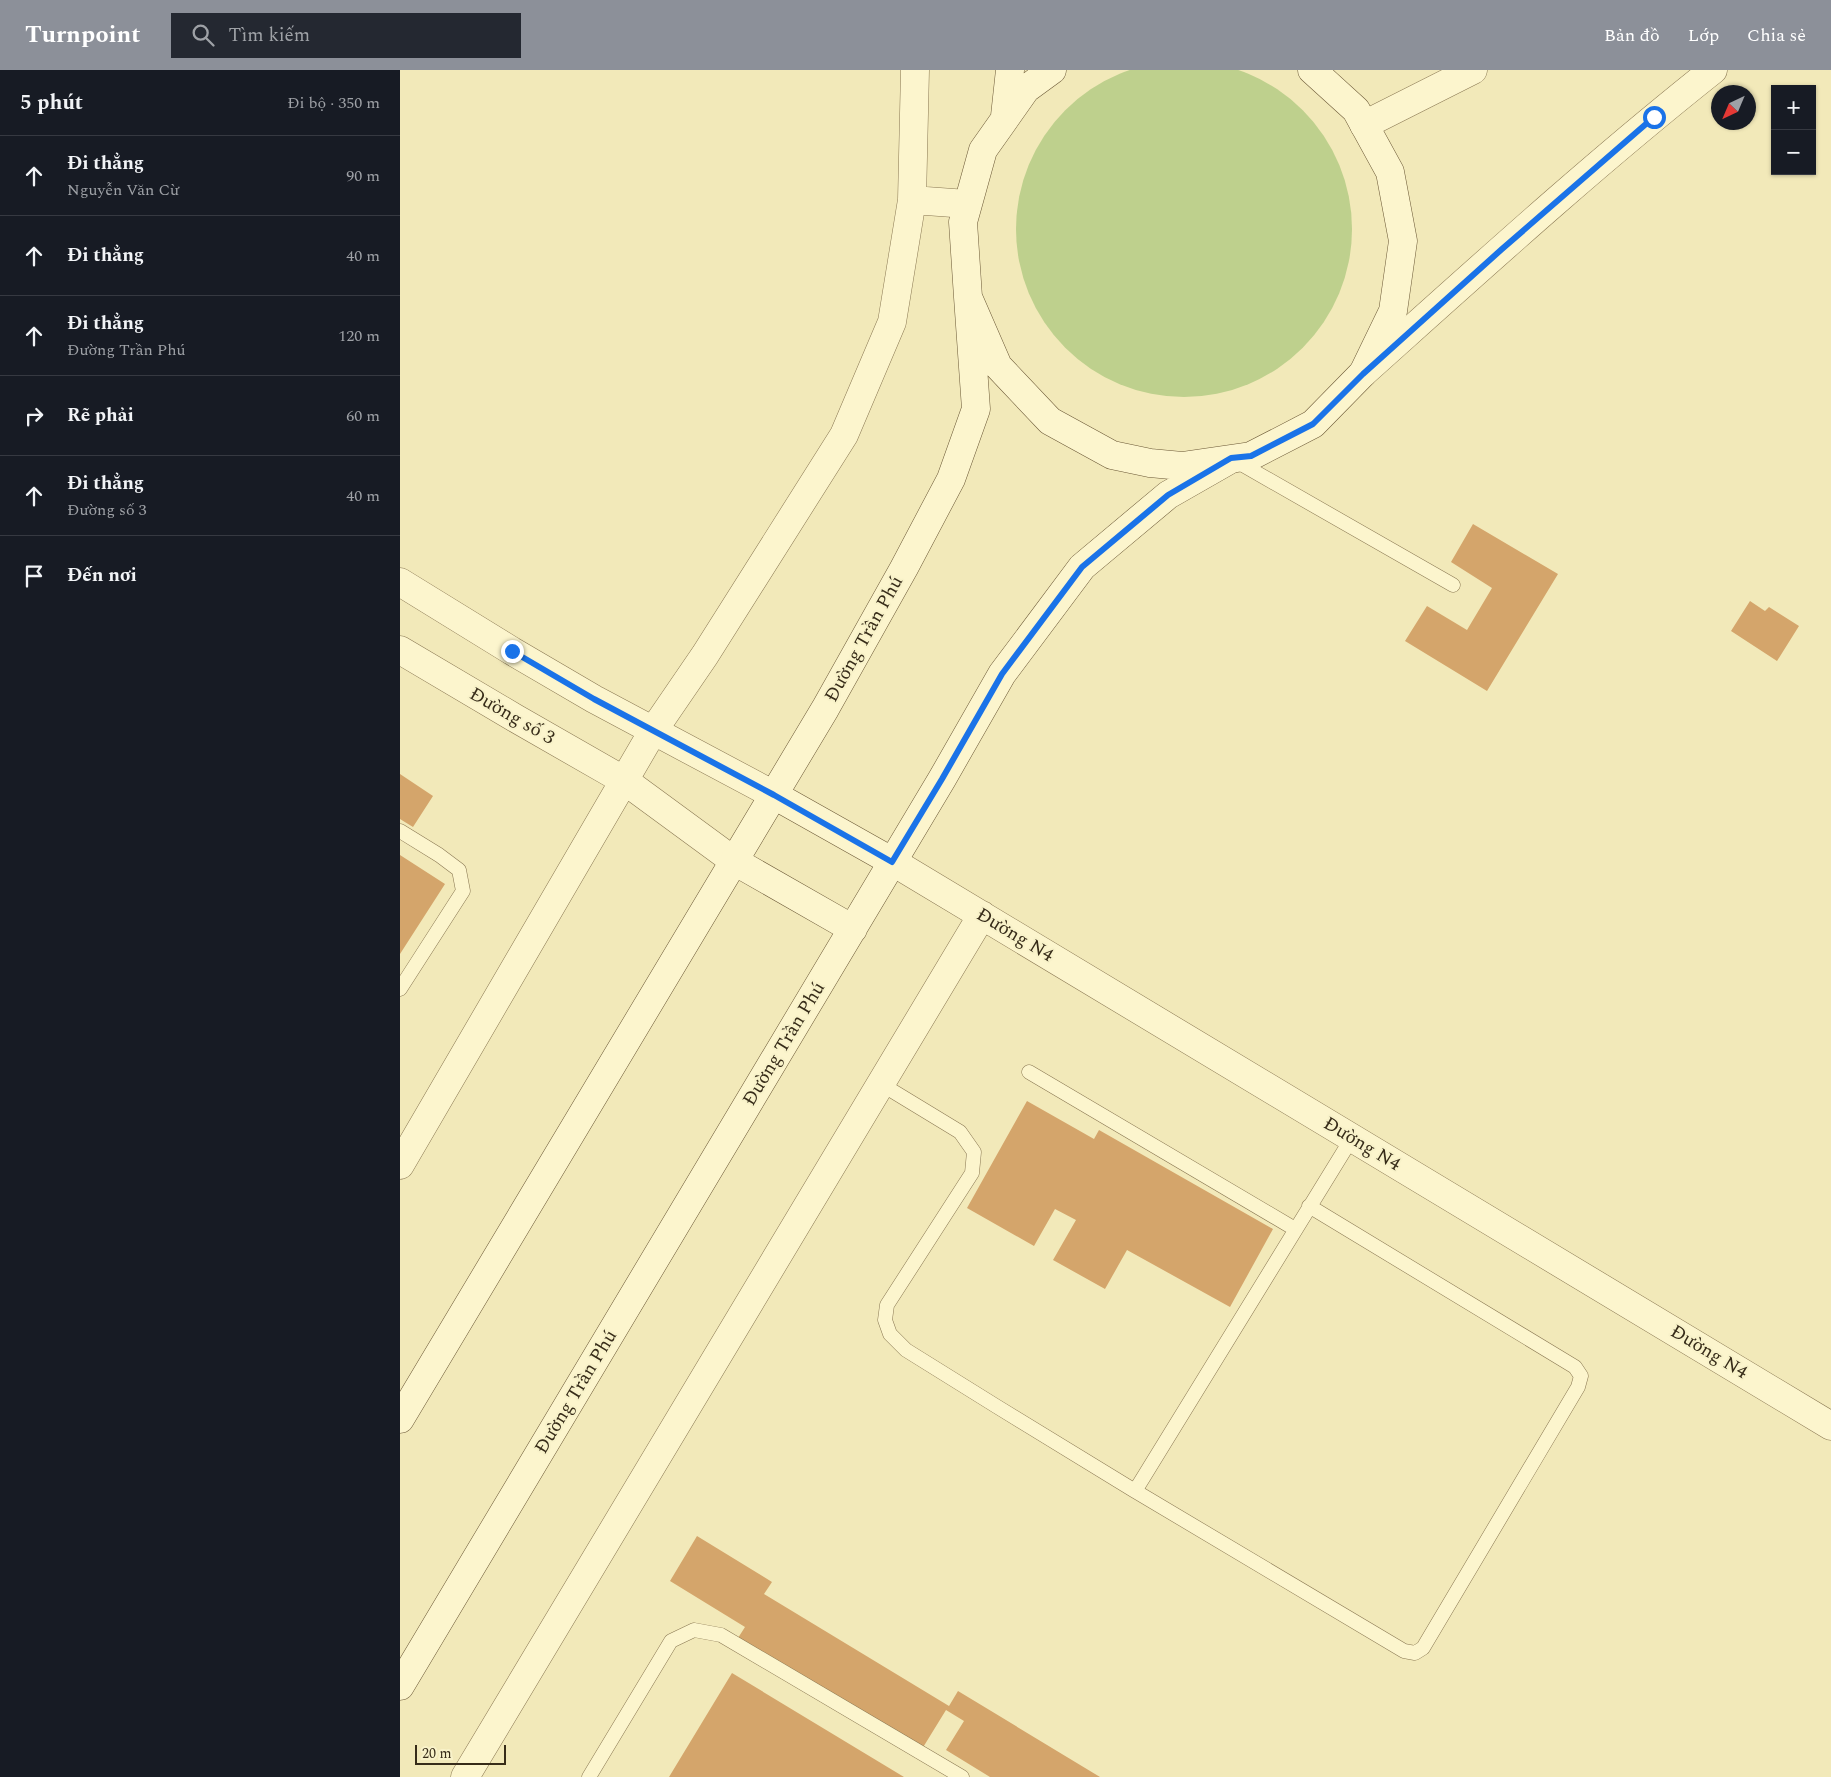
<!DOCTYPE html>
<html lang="vi">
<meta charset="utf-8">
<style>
body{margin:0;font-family:Spectral,serif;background:#242831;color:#f1f3f6}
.controls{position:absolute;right:15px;top:15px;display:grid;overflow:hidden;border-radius:0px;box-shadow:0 1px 4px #0004}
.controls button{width:45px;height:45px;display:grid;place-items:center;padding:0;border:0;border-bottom:1px solid #363941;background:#171b24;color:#f1f3f6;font:25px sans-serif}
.compass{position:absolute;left:1311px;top:15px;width:45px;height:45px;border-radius:50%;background:#171b24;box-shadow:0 1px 4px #0004;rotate:224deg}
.scale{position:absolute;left:15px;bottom:12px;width:91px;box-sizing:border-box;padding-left:5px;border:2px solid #372c19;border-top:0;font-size:14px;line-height:18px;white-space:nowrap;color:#372c19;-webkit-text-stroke:4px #f8f2c9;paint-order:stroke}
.stop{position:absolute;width:15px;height:15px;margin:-11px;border:4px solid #1a73e8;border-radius:50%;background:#fff}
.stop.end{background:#1a73e8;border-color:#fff;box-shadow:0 1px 5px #0008}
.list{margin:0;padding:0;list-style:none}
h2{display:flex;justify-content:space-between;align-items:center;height:65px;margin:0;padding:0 20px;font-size:21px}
h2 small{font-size:16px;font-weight:400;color:#9ea1a6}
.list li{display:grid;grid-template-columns:32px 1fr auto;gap:15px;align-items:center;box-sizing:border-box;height:80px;padding:0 20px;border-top:1px solid #363941}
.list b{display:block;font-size:19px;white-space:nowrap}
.list p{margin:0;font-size:16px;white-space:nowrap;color:#9ea1a6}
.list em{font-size:16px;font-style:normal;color:#9ea1a6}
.icon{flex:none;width:28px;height:28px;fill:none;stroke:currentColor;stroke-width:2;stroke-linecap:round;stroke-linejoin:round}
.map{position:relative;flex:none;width:1431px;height:1707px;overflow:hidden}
header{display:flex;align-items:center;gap:30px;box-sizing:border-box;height:70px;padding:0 25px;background:#8c9099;color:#fff}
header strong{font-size:24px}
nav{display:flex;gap:28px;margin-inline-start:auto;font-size:18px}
.search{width:350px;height:45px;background:#242831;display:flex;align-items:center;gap:12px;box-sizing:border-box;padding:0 18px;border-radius:0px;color:#9ea1a6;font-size:19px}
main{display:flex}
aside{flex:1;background:#171b24}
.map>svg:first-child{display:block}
.green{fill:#bed08d}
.building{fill:#d4a56b}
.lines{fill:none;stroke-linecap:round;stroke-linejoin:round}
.service-casing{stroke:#897752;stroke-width:15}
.minor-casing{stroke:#897752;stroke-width:29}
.tertiary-casing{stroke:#897752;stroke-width:29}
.secondary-casing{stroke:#6b5836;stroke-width:29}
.service{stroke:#fcf5cd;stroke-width:14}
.minor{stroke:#fcf5cd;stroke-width:28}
.tertiary{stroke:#fcf5cd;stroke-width:28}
.secondary{stroke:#fcf5cd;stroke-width:28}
.route{stroke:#1a73e8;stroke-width:6}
.labels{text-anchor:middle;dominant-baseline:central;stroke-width:4;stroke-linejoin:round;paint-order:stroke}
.street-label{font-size:19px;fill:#372c19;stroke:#f8f2c9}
</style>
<header>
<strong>Turnpoint</strong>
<div class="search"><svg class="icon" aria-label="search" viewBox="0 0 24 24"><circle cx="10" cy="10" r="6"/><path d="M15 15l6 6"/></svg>Tìm kiếm</div>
<nav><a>Bản đồ</a><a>Lớp</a><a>Chia sẻ</a></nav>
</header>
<main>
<aside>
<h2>5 phút<small>Đi bộ · 350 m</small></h2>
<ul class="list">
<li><svg class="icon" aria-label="ahead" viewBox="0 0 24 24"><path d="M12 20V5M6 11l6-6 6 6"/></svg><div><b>Đi thẳng</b><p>Nguyễn Văn Cừ</p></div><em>90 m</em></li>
<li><svg class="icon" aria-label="ahead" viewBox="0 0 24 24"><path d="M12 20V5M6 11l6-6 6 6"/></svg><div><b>Đi thẳng</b></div><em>40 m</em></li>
<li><svg class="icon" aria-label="ahead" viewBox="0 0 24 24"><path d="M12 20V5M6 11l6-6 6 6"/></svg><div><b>Đi thẳng</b><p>Đường Trần Phú</p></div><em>120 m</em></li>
<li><svg class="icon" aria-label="right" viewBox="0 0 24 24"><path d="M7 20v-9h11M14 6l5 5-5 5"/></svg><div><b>Rẽ phải</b></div><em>60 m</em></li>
<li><svg class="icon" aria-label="ahead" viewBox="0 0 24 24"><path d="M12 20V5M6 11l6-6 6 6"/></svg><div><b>Đi thẳng</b><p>Đường số 3</p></div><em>40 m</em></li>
<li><svg class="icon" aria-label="arrive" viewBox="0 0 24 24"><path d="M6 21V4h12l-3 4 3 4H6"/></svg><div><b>Đến nơi</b></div></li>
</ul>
</aside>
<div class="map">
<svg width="1431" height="1707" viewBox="0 0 1431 1707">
<rect width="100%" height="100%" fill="#f2e9b9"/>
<!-- green -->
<path class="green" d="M616 159a168 168 0 1 1 336 0a168 168 0 1 1-336 0Z"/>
<!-- building -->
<path class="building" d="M1073 454 1158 504 1087 621 1005 571 1027 536 1067 560 1092 518 1051 492Z
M1350 531 1365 541 1369 537 1399 556 1377 591 1331 561Z
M0 704 33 726 13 757 0 749Z
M0 785 45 814 0 884Z
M627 1031 694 1069 699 1060 873 1159 830 1237 727 1180 705 1219 653 1190 676 1150 655 1139 634 1176 567 1138Z
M297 1466 372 1512 364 1524 549 1636 558 1621 700 1707H590L546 1680 564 1651 546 1640 522 1679 338 1568 345 1557 270 1511Z
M332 1603 504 1707H269Z"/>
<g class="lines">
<defs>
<path id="service" d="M836 391 1053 515
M0 761 39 785 59 800 63 821 0 919
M629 1002 895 1159
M481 1014 560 1062 574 1082 572 1103 487 1235 485 1250 490 1264 506 1280 596 1336 735 1421 952 1068
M735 1421 1004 1581 1015 1583 1023 1578 1178 1317 1181 1306 1175 1297 909 1136
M189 1707 271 1571 294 1560 321 1565 562 1707"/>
<path id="minor" d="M512 130 567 134
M0 512 112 581 194 629 374 725
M0 580 115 648 225 711 334 791
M493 792 1431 1356
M0 1095 253 661 305 585 444 365 492 252 512 130 515 0
M65 1707 582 845"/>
<path id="tertiary" d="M964 55 1073 0
M963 303C1078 200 1192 96 1313 0"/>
<path id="secondary" d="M652 0 626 19 583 80 563 152 568 227 598 296 650 351 712 385 750 393 782 396 851 386 913 354 963 303 993 241 1003 171 990 102 956 40 912 0
M605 46 610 0
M374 725 493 792
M334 791 453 859
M0 1349 425 639 504 498 551 409 576 339 568 227
M0 1616 542 709 602 604 682 497 768 425 831 389"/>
</defs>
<!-- service casing -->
<use href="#service" class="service-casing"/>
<!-- minor casing -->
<use href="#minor" class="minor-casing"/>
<!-- tertiary casing -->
<use href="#tertiary" class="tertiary-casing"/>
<!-- secondary casing -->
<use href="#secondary" class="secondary-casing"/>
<!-- service -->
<use href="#service" class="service"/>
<!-- minor -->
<use href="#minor" class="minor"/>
<!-- tertiary -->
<use href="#tertiary" class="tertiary"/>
<!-- secondary -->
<use href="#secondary" class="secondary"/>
</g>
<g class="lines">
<!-- route -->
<path class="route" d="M112 581 194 629 374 725 492 792 542 709 602 604 682 497 768 425 831 388 851 386 913 354 963 304 1102 179 1254 47"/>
</g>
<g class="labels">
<!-- street labels -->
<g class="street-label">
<text transform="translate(464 569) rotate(-61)">Đường Trần Phú</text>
<text transform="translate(112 646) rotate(30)">Đường số 3</text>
<text transform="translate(615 865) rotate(31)">Đường N4</text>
<text transform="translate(384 974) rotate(-59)">Đường Trần Phú</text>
<text transform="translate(962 1074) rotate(31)">Đường N4</text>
<text transform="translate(1309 1282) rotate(31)">Đường N4</text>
<text transform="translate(176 1322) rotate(-59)">Đường Trần Phú</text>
</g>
</g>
</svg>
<div class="controls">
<button>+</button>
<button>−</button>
</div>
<svg class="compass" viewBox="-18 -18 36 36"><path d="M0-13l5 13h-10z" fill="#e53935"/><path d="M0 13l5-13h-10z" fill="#9ea1a6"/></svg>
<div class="scale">20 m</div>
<div class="stop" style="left:1254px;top:47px"></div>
<div class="stop end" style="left:112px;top:581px"></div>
</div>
</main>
